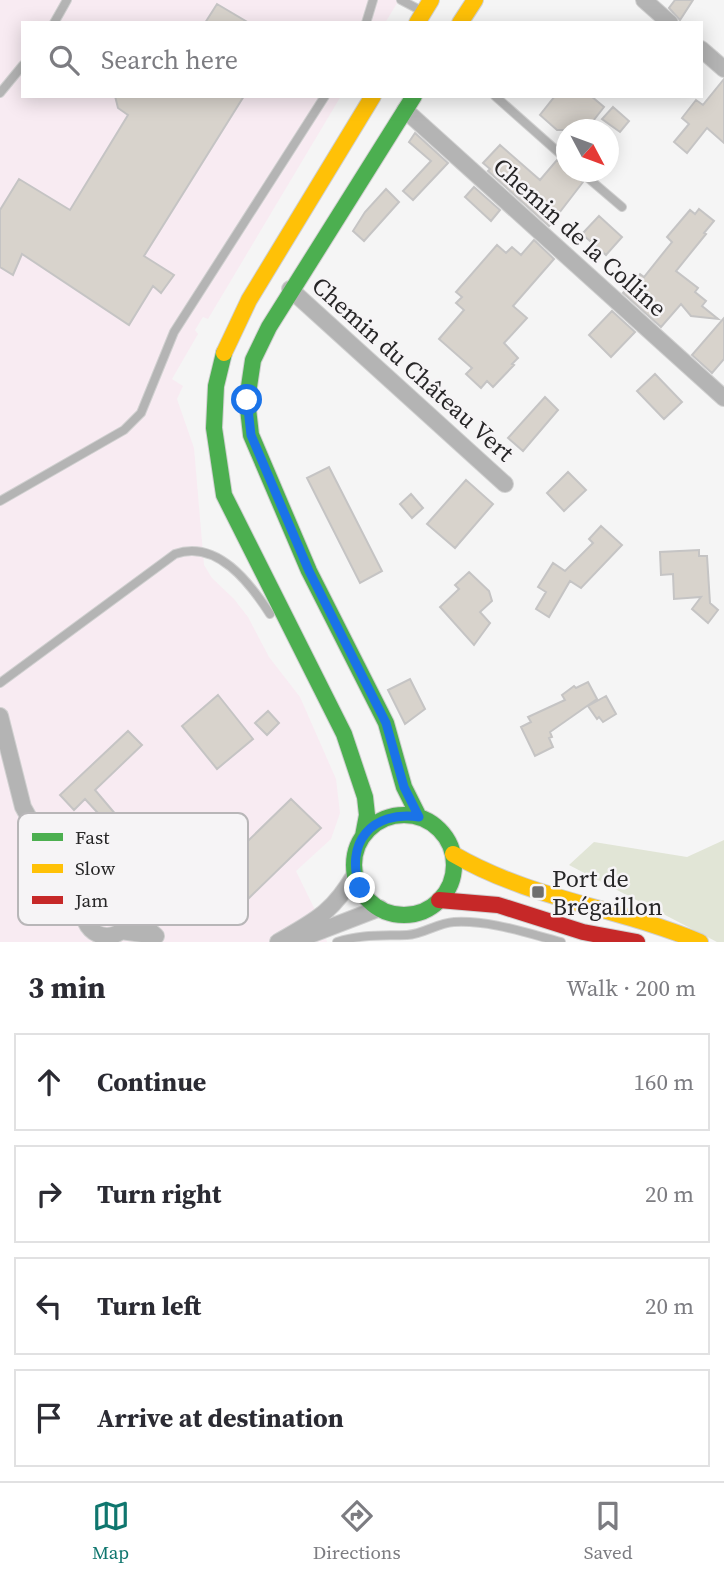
<!DOCTYPE html>
<meta charset="utf-8">
<style>
body{margin:0;font-family:"Source Serif 4",serif;background:#f2f2f3;color:#2b2b33}
.compass{position:absolute;left:556px;top:119px;width:63px;height:63px;border-radius:50%;background:#fff;box-shadow:0 4px 18px #0003;rotate:131deg}
.stop{position:absolute;width:21px;height:21px;margin:-16px;border:5px solid #1a73e8;border-radius:50%;background:#fff}
.stop.end{background:#1a73e8;border-color:#fff;box-shadow:0 2px 7px #0008}
.list{margin:0;padding:0;list-style:none}
h2{display:flex;justify-content:space-between;align-items:center;height:91px;margin:0;padding:0 28px;font-size:30px}
h2 small{font-size:23px;font-weight:400;color:#7c7c81}
.list li{display:grid;grid-template-columns:46px 1fr auto;gap:21px;align-items:center;box-sizing:border-box;height:98px;margin:0 14px 14px;padding:0 14px;border:2px solid #e1e1e2;border-radius:0px}
.list b{display:block;font-size:26px;white-space:nowrap}
.list em{font-size:23px;font-style:normal;color:#7c7c81}
.icon{flex:none;width:38px;height:38px;fill:none;stroke:currentColor;stroke-width:2;stroke-linecap:round;stroke-linejoin:round}
.map{position:relative;flex:none;width:724px;height:942px;overflow:hidden}
.search{position:absolute;background:#fff;box-shadow:0 4px 18px #0003;left:21px;right:21px;top:21px;height:77px;display:flex;align-items:center;gap:18px;box-sizing:border-box;padding:0 24px;border-radius:0px;color:#7c7c81;font-size:26px}
.sheet{height:539px;background:#fff}
nav{display:flex;justify-content:space-around;align-items:center;box-sizing:border-box;height:98px;border-top:2px solid #e1e1e2;background:#fff;font-size:19px;color:#7c7c81}
nav a{display:grid;justify-items:center;gap:4px}
nav .on{color:#0f766e}
.map>svg:first-child{display:block}
.industrial{fill:#f8ebf2}
.green{fill:#e1e5d6}
.building{fill:#d8d3cc;stroke:#c5c4c4;stroke-width:2}
.lines{fill:none;stroke-linecap:round;stroke-linejoin:round}
.lane-casing{stroke:#d0d0d0;stroke-width:10}
.street-casing{stroke:#d0d0d0;stroke-width:18}
.fast-casing{stroke:#d0d0d0;stroke-width:18}
.slow-casing{stroke:#d0d0d0;stroke-width:18}
.jam-casing{stroke:#d0d0d0;stroke-width:18}
.lane{stroke:#b4b4b4;stroke-width:8}
.street{stroke:#b4b4b4;stroke-width:16}
.fast{stroke:#4caf50;stroke-width:16}
.slow{stroke:#ffc107;stroke-width:16}
.jam{stroke:#c62828;stroke-width:16}
.route{stroke:#1a73e8;stroke-width:9}
.poi-dot{fill:#6f6e6f;stroke:#f6f4f6;stroke-width:2.5}
.labels{text-anchor:middle;dominant-baseline:central;stroke-width:5;stroke-linejoin:round;paint-order:stroke}
.street-label{font-size:24px;fill:#272627;stroke:#f6f4f6}
.poi-label{font-size:24px;fill:#272627;stroke:#f6f4f6;text-anchor:start}
.key{fill:#f6f4f6;stroke:#b8b6b8;stroke-width:2}
.key-label{font-size:19px;fill:#272627}
</style>
<div class="map">
<svg width="724" height="942" viewBox="0 0 724 942">
<rect width="100%" height="100%" fill="#f5f5f5"/>
<!-- industrial -->
<path class="industrial" d="M0 0H399L385 23H23V96H341L208 319 203 317 195 330 198 334 172 379 183 386 177 399 194 448 204 565 212 578 234 599 248 617 269 657 300 697 336 779 340 813 331 839 296 871 316 912 327 942H0Z"/>
<!-- green -->
<path class="green" d="M724 840V942H717L569 865 594 842 687 857Z"/>
<!-- building -->
<path class="building" d="M675 0H693L680 20 669 8Z
M217 4 249 23H205Z
M724 79V143L707 128 687 153 674 142 689 124 682 118 696 100 703 105Z
M115 96H244L144 256 174 275 161 293 153 286 129 325 22 254 13 275 0 267V210L19 179 70 210 128 115 118 108Z
M555 96H591L604 107 586 130H557L540 115Z
M613 107 629 121 620 132 602 119Z
M415 133 448 163 413 200 403 191 431 161 409 142Z
M500 145 540 180 557 160 566 165V172H571L583 182 549 226 488 171 490 169 483 163Z
M474 187 500 210 491 221 465 197Z
M386 189 399 202 364 241 353 231 365 212Z
M699 209 714 221 704 233 706 234 676 271 698 288 695 292 706 301 702 306 718 319 691 316 681 304 661 327 623 293 640 274 644 277 672 242 667 237 690 210 695 214Z
M599 216 622 237 606 255 582 234Z
M534 240 554 259 513 306 527 318 504 343 518 358 512 364 514 365 493 387 487 381 481 388 466 374 472 368 439 339 464 310 456 303 462 297 456 292 497 245 506 253 512 247 521 255Z
M612 311 635 332 611 357 589 335Z
M724 318V359L712 373 692 355Z
M655 374 682 402 664 419 637 391Z
M545 397 558 410 523 451 508 438Z
M329 467 382 571 360 583 307 478Z
M568 472 586 490 564 511 547 493Z
M466 480 493 504 455 548 427 524Z
M411 494 423 508 412 518 400 504Z
M601 526 622 545 581 588 570 581 549 617 536 609 546 592 538 587 553 563 565 571 593 543 589 539Z
M699 550V556H707L710 603 718 610 708 623 692 609 701 597 674 599 673 574 661 575 660 552Z
M469 572 489 591 492 601 480 612 490 623 474 645 440 607 459 589 455 585Z
M410 679 425 709 405 724 388 690Z
M588 682 597 699 550 732 552 737 549 738 553 747 535 756 521 727 531 722 528 717 565 700 562 695 574 686 576 688Z
M218 695 253 739 217 769 182 726Z
M606 696 616 714 603 722 599 717 597 719 588 706Z
M268 711 279 723 267 735 255 723Z
M128 731 142 745 95 790 117 816 108 824 85 799 74 810 60 795Z
M291 799 321 828 248 899 218 870Z"/>
<g class="lines">
<defs>
<path id="lane" d="M401 0 420 10
M54 23 67 0
M366 23 373 0
M0 93 23 65
M495 96 566 159
M581 172 622 207
M0 501 124 430 141 413 174 332 325 96
M0 683 175 554C217 539 250 583 270 614
M111 942V935
M337 942C361 934 382 936 407 935 424 934 437 923 454 922 490 920 526 933 561 942"/>
<path id="street" d="M644 0 670 23
M701 49 724 69
M405 110 724 398
M290 289 505 484
M0 716 23 807 49 854 68 871
M84 913a23 23 0 1 1 46 0a23 23 0 1 1-46 0Z
M86 904 68 871 101 891
M121 931 156 936 130 913
M278 942C316 920 332 913 355 874
M292 942 380 908"/>
<path id="fast" d="M414 96 269 327 253 360 247 400 251 435 309 571 386 723 404 787 419 817
M224 353 216 386 214 428 224 495 344 734 365 797 367 815 363 836
M354 865a50 50 0 1 1 100 0a50 50 0 1 1-100 0Z"/>
<path id="slow" d="M417 23 431 0
M460 23 475 0
M224 353 249 300 373 96
M453 854C532 900 617 907 700 942"/>
<path id="jam" d="M439 900 498 905 583 932 637 942"/>
</defs>
<!-- lane casing -->
<use href="#lane" class="lane-casing"/>
<!-- street casing -->
<use href="#street" class="street-casing"/>
<!-- fast casing -->
<use href="#fast" class="fast-casing"/>
<!-- slow casing -->
<use href="#slow" class="slow-casing"/>
<!-- jam casing -->
<use href="#jam" class="jam-casing"/>
<!-- lane -->
<use href="#lane" class="lane"/>
<!-- street -->
<use href="#street" class="street"/>
<!-- fast -->
<use href="#fast" class="fast"/>
<!-- slow -->
<use href="#slow" class="slow"/>
<!-- jam -->
<use href="#jam" class="jam"/>
</g>
<g class="lines">
<!-- route -->
<path class="route" d="M247 400 251 435 309 571 386 723 404 787 419 817C372 810 344 843 360 888"/>
</g>
<!-- markers -->
<rect class="poi-dot" x="531" y="885" width="14" height="14" rx="3.5"/>
<g class="labels">
<!-- street labels -->
<g class="street-label">
<text transform="translate(580 237) rotate(42)">Chemin de la Colline</text>
<text transform="translate(413 369) rotate(42)">Chemin du Château Vert</text>
</g>
<!-- poi labels -->
<g class="poi-label">
<text x="552" y="878">Port de<tspan x="552" dy="28">Brégaillon</tspan></text>
</g>
</g>
<!-- legend -->
<rect x="18" y="813" width="230" height="112" rx="10" class="key"/>
<rect x="32" y="833" width="31" height="8" fill="#4caf50"/>
<rect x="32" y="864" width="31" height="9" fill="#ffc107"/>
<rect x="32" y="896" width="31" height="8" fill="#c62828"/>
<g class="key-label">
<text x="75" y="844">Fast</text>
<text x="75" y="875">Slow</text>
<text x="75" y="907">Jam</text>
</g>
</svg>
<svg class="compass" viewBox="-18 -18 36 36"><path d="M0-13l5 13h-10z" fill="#e53935"/><path d="M0 13l5-13h-10z" fill="#7c7c81"/></svg>
<div class="stop" style="left:247px;top:400px"></div>
<div class="stop end" style="left:360px;top:888px"></div>
<div class="search"><svg class="icon" aria-label="search" viewBox="0 0 24 24"><circle cx="10" cy="10" r="6"/><path d="M15 15l6 6"/></svg>Search here</div>
</div>
<section class="sheet">
<h2>3 min<small>Walk · 200 m</small></h2>
<ul class="list">
<li><svg class="icon" aria-label="ahead" viewBox="0 0 24 24"><path d="M12 20V5M6 11l6-6 6 6"/></svg><div><b>Continue</b></div><em>160 m</em></li>
<li><svg class="icon" aria-label="right" viewBox="0 0 24 24"><path d="M7 20v-9h11M14 6l5 5-5 5"/></svg><div><b>Turn right</b></div><em>20 m</em></li>
<li><svg class="icon" aria-label="left" viewBox="0 0 24 24"><path d="M17 20v-9H6M10 6l-5 5 5 5"/></svg><div><b>Turn left</b></div><em>20 m</em></li>
<li><svg class="icon" aria-label="arrive" viewBox="0 0 24 24"><path d="M6 21V4h12l-3 4 3 4H6"/></svg><div><b>Arrive at destination</b></div></li>
</ul>
</section>
<nav>
<a class="on"><svg class="icon" aria-label="map" viewBox="0 0 24 24"><path d="M3 6l6-2 6 2 6-2v14l-6 2-6-2-6 2zM9 4v14M15 6v14"/></svg>Map</a>
<a><svg class="icon" aria-label="directions" viewBox="0 0 24 24"><path d="M12 3l9 9-9 9-9-9zM9 14v-3h6M13 9l2 2-2 2"/></svg>Directions</a>
<a><svg class="icon" aria-label="saved" viewBox="0 0 24 24"><path d="M7 4h10v16l-5-4-5 4z"/></svg>Saved</a>
</nav>
